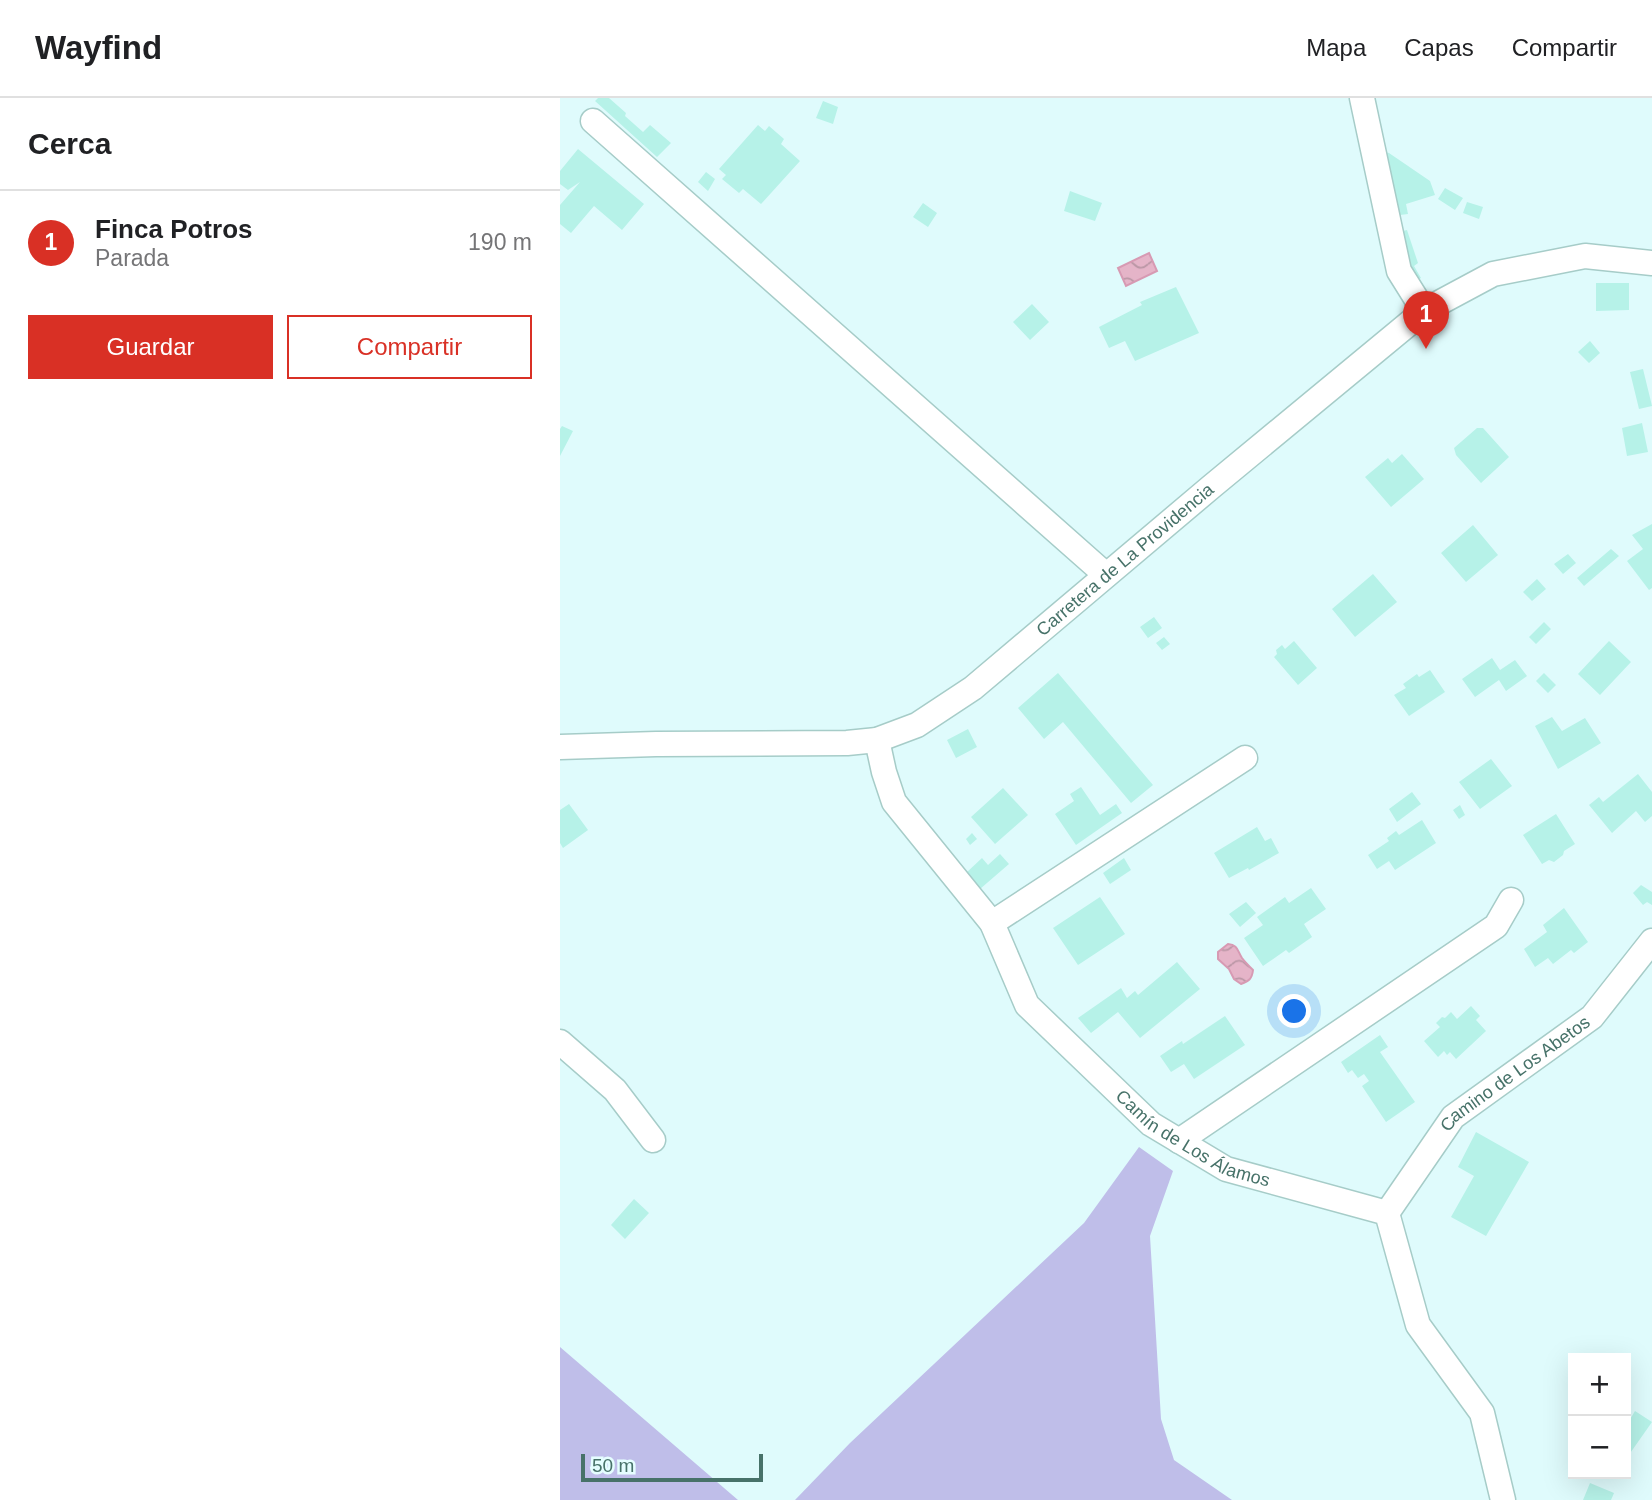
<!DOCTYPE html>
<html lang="es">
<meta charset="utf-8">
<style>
body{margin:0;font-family:Arial,sans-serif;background:#f2f2f2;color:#202124}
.controls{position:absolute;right:21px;bottom:21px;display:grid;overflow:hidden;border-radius:0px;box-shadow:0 7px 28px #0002}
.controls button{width:63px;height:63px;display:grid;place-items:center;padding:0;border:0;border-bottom:2px solid #e0e0e0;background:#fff;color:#202124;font:35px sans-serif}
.scale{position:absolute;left:21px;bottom:18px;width:182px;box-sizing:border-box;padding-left:7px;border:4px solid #477269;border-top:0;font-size:19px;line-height:24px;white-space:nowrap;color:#477269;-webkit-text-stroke:5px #e5feff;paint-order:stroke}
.you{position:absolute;left:735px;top:914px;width:24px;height:24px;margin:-18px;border:5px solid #fff;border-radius:50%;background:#1a73e8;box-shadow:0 0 0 10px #1a73e833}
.badge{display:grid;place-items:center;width:46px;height:46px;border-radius:50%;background:#d93025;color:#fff;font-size:23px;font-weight:700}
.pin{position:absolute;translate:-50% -58px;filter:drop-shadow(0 2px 4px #0008)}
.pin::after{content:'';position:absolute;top:37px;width:24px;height:21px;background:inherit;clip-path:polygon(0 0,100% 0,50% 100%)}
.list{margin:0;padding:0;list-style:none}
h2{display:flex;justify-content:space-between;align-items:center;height:91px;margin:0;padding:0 28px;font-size:30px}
h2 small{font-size:23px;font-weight:400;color:#757577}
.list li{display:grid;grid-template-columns:46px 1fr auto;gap:21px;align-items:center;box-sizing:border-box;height:105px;padding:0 28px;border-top:2px solid #e0e0e0}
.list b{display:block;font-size:26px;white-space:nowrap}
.list p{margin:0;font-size:23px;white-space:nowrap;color:#757577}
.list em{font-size:23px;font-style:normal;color:#757577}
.actions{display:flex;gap:14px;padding:21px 28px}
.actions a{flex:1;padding:16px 0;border:2px solid #d93025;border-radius:0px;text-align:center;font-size:24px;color:#d93025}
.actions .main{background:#d93025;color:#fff}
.map{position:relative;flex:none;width:1092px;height:1402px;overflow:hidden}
header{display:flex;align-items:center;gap:42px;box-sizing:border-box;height:98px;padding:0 35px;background:#fff;border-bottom:2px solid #e0e0e0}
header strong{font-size:33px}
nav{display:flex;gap:38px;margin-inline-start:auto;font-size:24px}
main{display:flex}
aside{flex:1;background:#fff}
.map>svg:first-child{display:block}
.green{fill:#bfbee9}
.water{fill:url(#water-waves);stroke:#d79ab3;stroke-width:2}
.building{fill:#b6f2e8}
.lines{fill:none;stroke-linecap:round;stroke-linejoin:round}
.minor-casing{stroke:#a6ccc8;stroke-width:27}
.minor{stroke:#fff;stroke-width:24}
.labels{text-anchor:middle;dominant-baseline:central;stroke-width:7;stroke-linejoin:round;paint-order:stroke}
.street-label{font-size:18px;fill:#477269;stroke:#e5feff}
</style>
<header>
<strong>Wayfind</strong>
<nav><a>Mapa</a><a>Capas</a><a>Compartir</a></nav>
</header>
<main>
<aside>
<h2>Cerca<small></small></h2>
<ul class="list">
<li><span class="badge">1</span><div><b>Finca Potros</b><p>Parada</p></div><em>190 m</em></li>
</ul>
<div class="actions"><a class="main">Guardar</a><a>Compartir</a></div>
</aside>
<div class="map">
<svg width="1092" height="1402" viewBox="0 0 1092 1402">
<defs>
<pattern id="water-waves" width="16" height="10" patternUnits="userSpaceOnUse" patternTransform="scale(1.75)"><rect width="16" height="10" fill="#e5b4c8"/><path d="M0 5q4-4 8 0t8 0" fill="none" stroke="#bb97a6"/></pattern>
</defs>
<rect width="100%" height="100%" fill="#dffbfc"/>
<!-- green -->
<path class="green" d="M579 1049 613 1073 590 1138 601 1321 614 1362 672 1402H235L290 1345 524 1125Z
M0 1249 178 1402H0Z"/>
<!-- water -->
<path class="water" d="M589 155 597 173 566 188 558 170Z
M668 846C678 847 677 852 682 860 685 864 689 868 693 872 692 881 689 883 681 886L674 881 669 871 658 861V854Z"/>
<!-- building -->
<path class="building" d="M38 0H49L66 15 65 18 83 34 90 27 111 45 97 59 35 3Z
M263 3 278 9 273 26 256 20Z
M198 27 205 33 209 28 224 41 221 46 240 63 201 106 183 91 179 95 162 81 166 77 159 71Z
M18 51 84 106 62 132 34 108 11 135 0 126V107L20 84 8 92 0 86V73Z
M819 53 829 55 870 83 875 97 846 106 848 116 832 118Z
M146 74 155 81 148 93 138 84Z
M885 90 903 100 895 112 878 101Z
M510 93 542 105 535 123 504 113Z
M907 104 923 109 919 121 903 115Z
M363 105 377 115 368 129 353 119Z
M847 132 858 165 854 168 861 180 855 183 834 135Z
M1036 185H1069V212L1036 213Z
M616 189 639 235 575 263 565 243 549 250 539 229 582 207 580 204Z
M472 206 489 224 470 242 453 224Z
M1030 243 1040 255 1029 265 1018 254Z
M1083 271 1092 308 1079 311 1070 274Z
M1082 325 1088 354 1067 358 1062 330Z
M2 328 13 333 0 358V331Z
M917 330H923L949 359 921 385 896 357 894 350Z
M842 356 864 381 831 409 805 379 828 360 832 365Z
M1092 426V490L1089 492 1067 463 1083 451 1072 437Z
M913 427 938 457 906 484 881 455Z
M1051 451 1059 458 1024 488 1017 480Z
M1008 456 1016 465 1003 476 994 466Z
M813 476 837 504 795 539 772 511Z
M977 481 986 491 972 503 963 494Z
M594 519 602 530 588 540 580 529Z
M984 524 991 531 976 546 969 539Z
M604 539 610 546 602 552 596 545Z
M734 543 757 570 738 587 714 559 717 556 716 552 722 547 725 551Z
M1049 543 1071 564 1040 597 1018 576Z
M932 560 940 572 955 562 967 578 946 593 939 582 915 599 902 581Z
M870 572 885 594 849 618 834 597 846 590 843 586 857 576 859 579Z
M498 575 593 687 571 705 503 624 484 641 458 610Z
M984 575 996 587 988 595 976 583Z
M992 619 1002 633 1025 620 1041 645 998 671 975 628Z
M408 631 417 649 396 660 387 642Z
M931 661 952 688 920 711 899 684Z
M1078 676 1092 694V718L1085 724 1076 713 1052 735 1029 707 1039 699 1043 704Z
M521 689 540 717 556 706 562 715 516 747 495 716 514 703 510 696Z
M443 690 468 717 435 746 411 719Z
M852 694 861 706 837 724 829 711Z
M9 706 28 732 3 750 0 745V712Z
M900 707 905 717 899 721 893 712Z
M996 716 1015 746 1004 753 1003 757 994 764 989 762 982 766 963 737Z
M862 722 876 745 835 772 829 763 817 771 808 757 829 743 827 740 836 733 839 737Z
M697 729 705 743 711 740 719 755 689 772 688 770 669 780 654 755Z
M412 735 417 741 410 747 406 741Z
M440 756 449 766 420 791 406 775 422 760 428 767Z
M564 760 571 772 550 786 543 775Z
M1081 787 1092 794V807L1087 804 1083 807 1073 795Z
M751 790 766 811 744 826 752 839 729 855 726 852 703 868 684 840 703 827 697 819 725 799 729 805Z
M540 799 565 836 518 867 493 830Z
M686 804 696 815 680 829 669 816Z
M1004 810 1028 844 1014 855 1011 852 993 866 988 860 975 869 964 851 987 834 983 827Z
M617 864 640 891 580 940 558 914 531 935 518 920 561 890 567 900 575 893 578 897Z
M911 908 920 918 916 922 926 933 896 961 890 954 887 957 884 953 878 959 864 943 880 929 876 925 882 919 885 920 891 914 897 921Z
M665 918 685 947 634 981 624 966 611 974 600 958 622 943 623 946Z
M820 937 828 949 820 954 855 1004 826 1024 802 988 809 983 804 976 798 980 792 972 788 975 781 964Z
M916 1034 969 1064 926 1138 891 1119 914 1078 898 1069Z
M74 1101 89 1115 65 1141 51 1127Z
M1075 1313 1092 1324 1066 1361V1328Z
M1030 1385 1054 1395 1051 1402H1023Z"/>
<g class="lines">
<defs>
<g id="minor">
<path d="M802 0 839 173 864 213"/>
<path d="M33 23 546 477"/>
<path id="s1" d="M317 642 324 674 334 704 432 825 467 907 591 1026 666 1071 827 1115 858 1227 922 1315 943 1402"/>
<path id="s2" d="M0 649 96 646 287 645 317 642 357 627 413 590 651 389 864 213 933 176 1025 158 1092 165"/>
<path d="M432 825 685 660"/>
<path d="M0 944 55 992 93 1042"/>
<path d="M619 1043 936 828 951 802"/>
<path id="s3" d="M827 1115 893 1019 1032 919 1092 843"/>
</g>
</defs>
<!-- minor casing -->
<use href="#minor" class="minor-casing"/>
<!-- minor -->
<use href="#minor" class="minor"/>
</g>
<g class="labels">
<!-- street labels -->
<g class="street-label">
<text stroke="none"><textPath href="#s2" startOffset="626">Carretera de La Providencia</textPath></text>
<text stroke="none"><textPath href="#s3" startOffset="192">Camino de Los Abetos</textPath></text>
<text stroke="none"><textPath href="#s1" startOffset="525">Camín de Los Álamos</textPath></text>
</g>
</g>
</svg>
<div class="controls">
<button>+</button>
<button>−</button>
</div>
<div class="scale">50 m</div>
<div class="you"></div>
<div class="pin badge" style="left:866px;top:251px">1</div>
</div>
</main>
